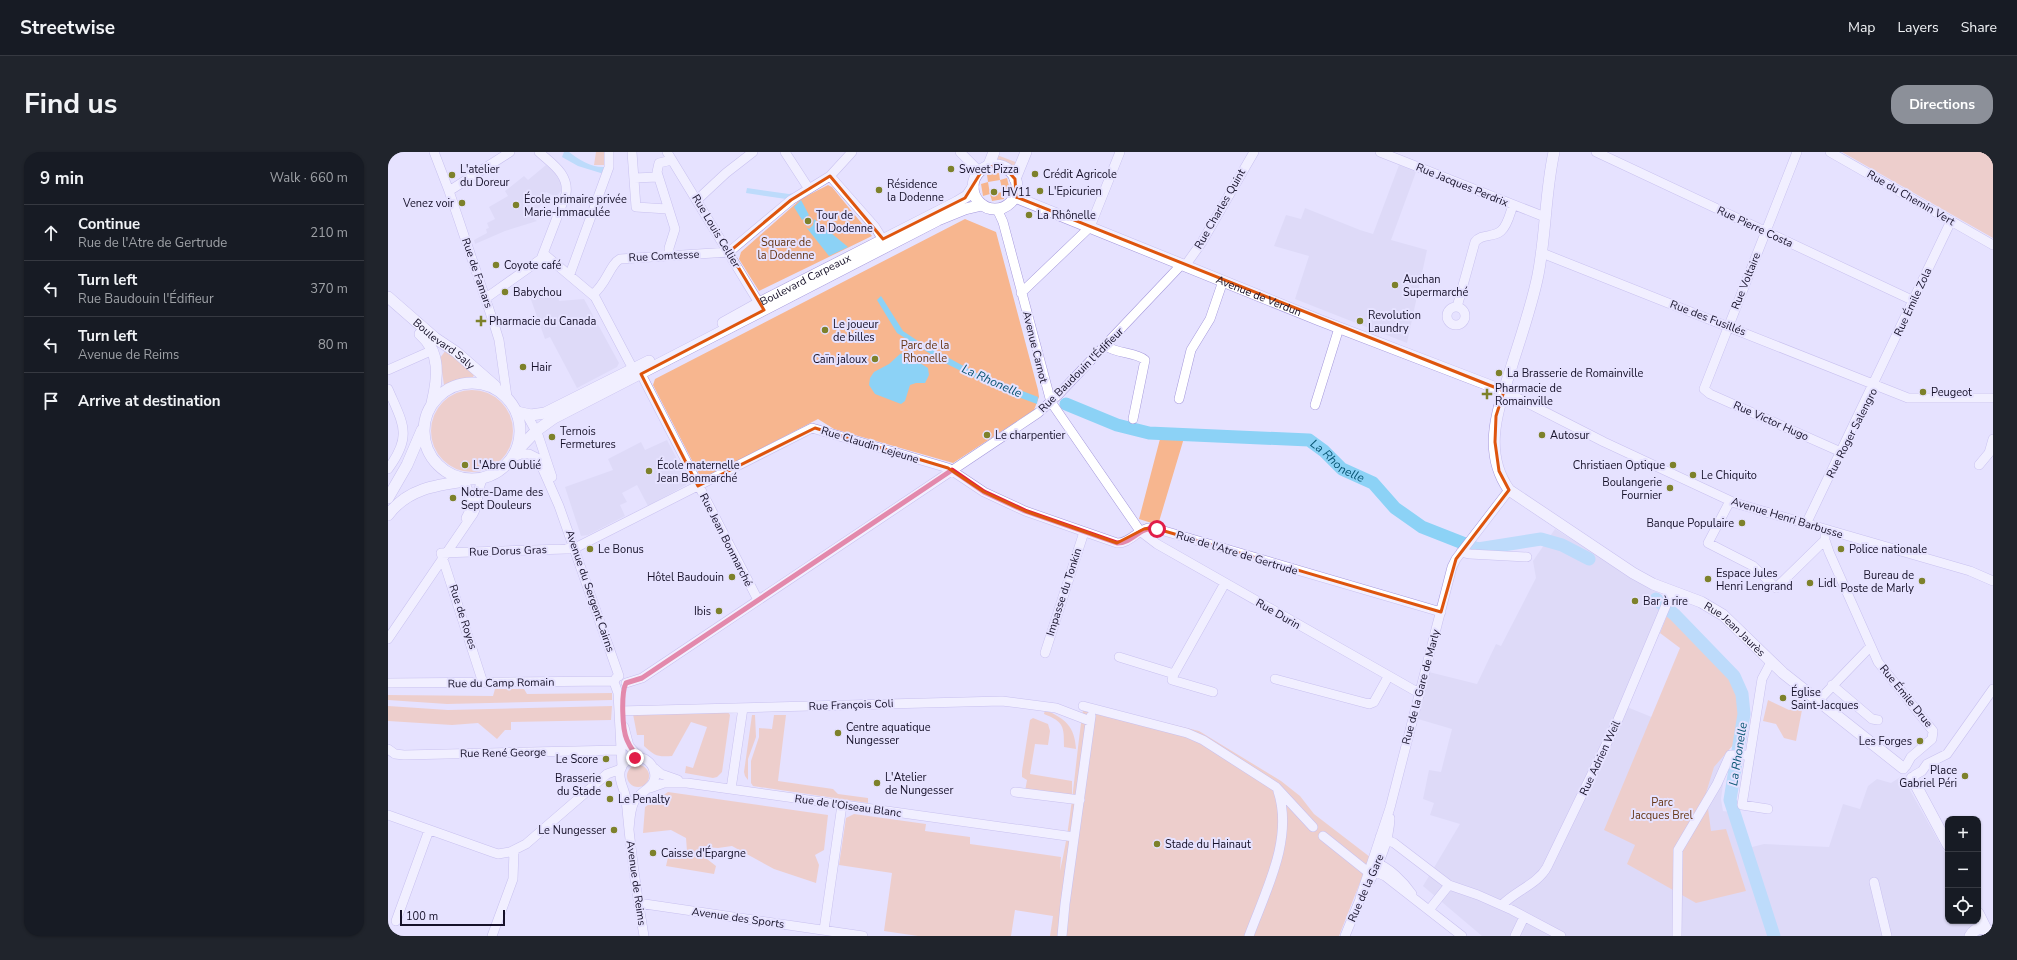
<!DOCTYPE html>
<meta charset="utf-8">
<style>
body{margin:0;font-family:"Nunito Sans",sans-serif;background:#20242c;color:#f1f3f6}
.controls{position:absolute;right:12px;bottom:12px;display:grid;overflow:hidden;border-radius:8px;box-shadow:0 1px 3px #0004}
.controls button{width:36px;height:36px;display:grid;place-items:center;padding:0;border:0;border-bottom:1px solid #363941;background:#171b24;color:#f1f3f6;font:20px sans-serif}
.scale{position:absolute;left:12px;bottom:10px;width:105px;box-sizing:border-box;padding-left:4px;border:2px solid #161129;border-top:0;font-size:11px;line-height:14px;white-space:nowrap;color:#161129;-webkit-text-stroke:3px #e6e2ff;paint-order:stroke}
.stop{position:absolute;width:12px;height:12px;margin:-9px;border:3px solid #e11d48;border-radius:50%;background:#fff}
.stop.end{background:#e11d48;border-color:#fff;box-shadow:0 1px 4px #0008}
.list{margin:0;padding:0;list-style:none}
h2{display:flex;justify-content:space-between;align-items:center;height:52px;margin:0;padding:0 16px;font-size:17px}
h2 small{font-size:13px;font-weight:400;color:#9ea1a6}
.list li{display:grid;grid-template-columns:26px 1fr auto;gap:12px;align-items:center;box-sizing:border-box;height:56px;padding:0 16px;border-top:1px solid #363941}
.list b{display:block;font-size:15px;white-space:nowrap}
.list p{margin:0;font-size:13px;white-space:nowrap;color:#9ea1a6}
.list em{font-size:13px;font-style:normal;color:#9ea1a6}
.icon{flex:none;width:22px;height:22px;fill:none;stroke:currentColor;stroke-width:2;stroke-linecap:round;stroke-linejoin:round}
.map{position:relative;flex:none;width:1605px;height:784px;overflow:hidden;border-radius:16px}
header{display:flex;align-items:center;gap:24px;box-sizing:border-box;height:56px;padding:0 20px;background:#171b24;border-bottom:1px solid #363941}
header strong{font-size:19px}
nav{display:flex;gap:22px;margin-inline-start:auto;font-size:14px}
.intro{display:flex;align-items:center;justify-content:space-between;box-sizing:border-box;height:96px;padding:0 24px}
h1{margin:0;font-size:28px}
.button{padding:10px 18px;border-radius:16px;background:#8c9099;color:#fff;font-size:14px;font-weight:700}
main{display:flex;gap:24px;padding:0 24px}
aside{flex:1;background:#171b24;border-radius:16px;box-shadow:0 1px 3px #0004}
.map>svg:first-child{display:block}
.built{fill:#d5d1f0}
.green{fill:#f7b68f;fill-rule:evenodd}
.water{fill:#8cd2f6}
.lines{fill:none;stroke-linecap:round;stroke-linejoin:round}
.river{stroke:#8cd2f6;stroke-width:13}
.minor-casing{stroke:#a599dc;stroke-width:10}
.major-casing{stroke:#a599dc;stroke-width:12}
.minor{stroke:#fff;stroke-width:9}
.major{stroke:#fff;stroke-width:11}
.route{stroke:#e11d48;stroke-width:5}
.marked{fill:none;stroke:#de550d;stroke-width:3;stroke-linejoin:round}
.poi-dot{fill:#7d812b;stroke:#e6e2ff;stroke-width:1.5}
.labels{text-anchor:middle;dominant-baseline:central;stroke-width:4;stroke-linejoin:round;paint-order:stroke}
.poi-label{font-size:11px;fill:#161129;stroke:#e6e2ff;text-anchor:start}
.street-label{font-size:11px;fill:#161129;stroke:#e6e2ff}
.park-label{font-size:11px;fill:#653514;stroke:#e6e2ff}
.water-label{font-size:12px;font-style:italic;fill:#095674;stroke:#e6e2ff}
</style>
<header>
<strong>Streetwise</strong>
<nav><a>Map</a><a>Layers</a><a>Share</a></nav>
</header>
<div class="intro"><h1>Find us</h1><a class="button">Directions</a></div>
<main>
<aside>
<h2>9 min<small>Walk · 660 m</small></h2>
<ul class="list">
<li><svg class="icon" aria-label="ahead" viewBox="0 0 24 24"><path d="M12 20V5M6 11l6-6 6 6"/></svg><div><b>Continue</b><p>Rue de l'Atre de Gertrude</p></div><em>210 m</em></li>
<li><svg class="icon" aria-label="left" viewBox="0 0 24 24"><path d="M17 20v-9H6M10 6l-5 5 5 5"/></svg><div><b>Turn left</b><p>Rue Baudouin l'Édifieur</p></div><em>370 m</em></li>
<li><svg class="icon" aria-label="left" viewBox="0 0 24 24"><path d="M17 20v-9H6M10 6l-5 5 5 5"/></svg><div><b>Turn left</b><p>Avenue de Reims</p></div><em>80 m</em></li>
<li><svg class="icon" aria-label="arrive" viewBox="0 0 24 24"><path d="M6 21V4h12l-3 4 3 4H6"/></svg><div><b>Arrive at destination</b></div></li>
</ul>
</aside>
<div class="map">
<svg width="1605" height="784" viewBox="0 0 1605 784">
<rect width="100%" height="100%" fill="#e6e2ff"/>
<!-- built -->
<path class="built" d="M158 13 174 27 173 39 168 45 158 40 154 44 156 46 146 67 149 69 117 79 87 92 86 88 99 81 98 77 101 76 99 71 107 67 101 55 120 44 117 39 136 24 140 28Z
M1011 13 1028 20 1003 88 1039 98 1019 191 907 147 921 104 886 94 898 63 913 67 917 56 972 78 985 82Z
M170 141 171 149 196 147 231 211 229 215 189 236 162 185 157 187 141 142Z
M279 288 299 326 298 333 260 354 249 333 234 341 239 350 232 353 237 364 200 383 193 384 177 335 225 318 220 307 253 290 257 298Z
M1167 377 1277 445 1234 553 1340 596 1333 647 1335 659 1343 660 1356 697 1376 692 1441 695 1455 652 1472 657 1480 634 1489 627 1503 631 1514 624 1560 706V769H1584L1589 784H1094L1035 734 1072 672 1042 663 1046 651 1035 647 1041 618 1053 620 1064 577 1030 567 1041 520 1089 532 1108 492 1113 494 1148 426 1145 409Z"/>
<!-- green -->
<path class="green" d="M208 0H219V13H206Z
M1454 0H1605V86Z
M609 3 630 11 623 14C616 13 609 11 609 3Z
M611 21 612 28 619 26 622 39 615 40 616 47 604 49 602 42 595 44 593 32 600 30 599 23ZM612 28 615 40 602 42 600 30Z
M440 33 444 35 484 84 371 139 351 107 353 100 413 47Z
M577 67 608 80 650 238 651 245 646 258 565 311 446 277 430 267 316 326 311 322 265 233 267 227Z
M58 198 86 223 85 225 56 233 52 206Z
M43 279a41 41 0 1 1 82 0a41 41 0 1 1-82 0Z
M796 286 770 373 751 367 772 287Z
M1280 461 1341 524 1350 540 1352 560 1346 592 1326 615 1318 641 1323 679 1338 677 1358 739 1308 751 1239 712 1247 693 1216 678 1292 496 1272 481Z
M107 537H136L139 542 224 541V548L59 552 0 548V543L105 544Z
M1380 548 1401 558 1407 556 1411 548 1418 551 1414 558 1408 589 1396 586 1388 572 1375 569Z
M696 551 811 579 893 629 912 644 926 662 982 705 951 784H662L665 764 627 758 623 784H530L496 779 504 721 451 713 458 666 466 662 538 672 537 679 582 685V692L673 705 672 719C685 663 687 607 696 551Z
M0 554 60 558 224 554 223 568 123 570V578H117L109 587 90 571 64 573 0 569Z
M657 558C677 566 687 575 688 597L676 595C676 574 676 570 656 562Z
M340 560 342 563 334 620 329 625 325 626 297 621 298 614 305 616 319 575 303 570 284 604C269 605 267 604 256 594V583H249L245 562Z
M364 563H367L368 585 360 607V628L357 624 356 620Z
M386 563H398L390 629 445 637 450 642 480 646V651L365 634 363 631V609L371 585V576L384 577Z
M645 566 660 572 662 579 660 593 647 592 642 622 684 629V645L637 639 639 628 634 625V619L642 568Z
M239 624a11 11 0 1 1 22 0a11 11 0 1 1-22 0Z
M280 640 440 663 436 698 427 703 431 713 428 731 386 717 344 694 330 696 316 695 319 707 328 714 326 722 278 714 281 701 299 699 298 686 283 678 255 681 257 655Z"/>
<!-- water -->
<path class="water" d="M176 0H181C191 8 204 16 217 15L216 22 190 14 174 5Z
M359 36 401 42 406 41 398 47 358 41Z
M413 48 421 63 414 68 406 55Z
M426 67 460 95 441 104 418 75 421 77 425 73Z
M493 144 515 179 530 189 590 222 650 245 649 252 609 237 557 211 509 181 489 148Z
M524 198 527 208 540 216 541 223 537 231H528L522 233 517 249 513 252 487 242 481 233 482 226 486 220 501 212 512 202Z"/>
<g class="lines">
<!-- river -->
<g class="river">
<path id="s1" d="M678 252 729 273 761 281 921 288 936 299 954 317 985 331 1007 356 1034 375 1090 397 1153 387 1174 393 1201 407"/>
<path d="M1268 447 1287 463 1346 524 1354 542 1356 562 1342 648 1386 784"/>
</g>
<defs>
<path id="minor" d="M46 0 61 39 106 172 111 188 119 245
M244 0 248 55 279 57
M279 0 374 156
M397 0 421 37
M572 0 592 20
M992 0 1157 65
M1208 0 1526 149
M1409 0 1316 237 1322 242 1453 300
M1442 0 1605 93
M442 24 487 75 495 88
M246 26 270 25
M61 39 122 0
M309 48 338 21 365 0
M609 57 615 70 663 250 752 379 769 392 1031 541
M1154 101 1520 246H1605
M156 102 207 145 245 217 253 222 370 448
M281 104V96L287 77 269 20 271 11 284 8
M797 114 814 90 866 0
M182 122 221 15V0
M633 141 702 75 732 0
M205 142C218 133 222 112 232 107L341 100 403 48 442 24 464 0
M98 146 153 107 178 42C181 22 164 12 151 0
M1069 155 1087 90C1094 81 1105 86 1113 79 1120 73 1122 61 1125 53
M1059 164a9 9 0 1 1 18 0a9 9 0 1 1-18 0Z
M718 194C729 202 748 200 757 208L745 267
M0 218 45 198
M0 237C15 272 25 283 0 317
M1116 239 1216 290 1347 351 1582 419 1605 429
M791 247 803 198 822 167 835 129
M927 253 951 176
M139 263 150 283 164 325
M125 305 133 302H141L149 306 153 313 171 354 231 524
M1591 313 1601 301 1605 287
M71 325C82 334 86 354 78 366
M1342 349 1320 391 1365 414 1388 436 1437 388
M1418 372 1563 69
M1437 378V388L1441 400 1490 510 1545 579 1544 587 1523 605 1518 614
M1073 400 1082 402 1139 405
M0 487 85 362C92 350 88 338 95 326
M657 501 696 380
M731 505 786 522 784 528 825 540
M786 522 837 431
M228 526 226 530 230 541 234 615
M887 527 981 552 986 550 1000 525
M0 531 226 529
M95 531 53 401 178 397 191 394 424 276 560 316 596 340 637 359 729 391C743 392 751 374 766 376L1053 460
M238 531 254 526 650 261 670 243 794 112
M1444 533 1484 567 1490 568
M1431 548 1483 494
M695 554 799 581 815 588 888 635 925 675
M231 559 614 549 668 556 702 569
M236 575 241 594 252 606
M0 597 7 602 16 603 232 598
M266 616 273 622 290 628
M1527 623 1534 619 1539 612 1559 602 1605 537
M262 636 276 631H299L686 685
M343 637 355 556
M627 640 692 648
M1380 657 1354 653 1374 527 1383 510
M0 663 104 700 110 702 122 700 138 692 219 622 233 617
M241 677C242 668 242 658 246 650 252 638 271 635 266 619 265 614 262 610 257 607 252 605 245 605 240 608 235 611 232 616 232 621 231 630 237 638 238 647 242 693 248 739 256 784
M935 684 980 720
M992 685 1006 691 1061 733 1090 743 1124 758 1173 784
M986 710C1001 715 1015 729 1024 742
M983 718 997 724 1074 784
M982 729C992 709 1001 689 1002 666
M1486 730 1499 784
M972 746 1002 656 1064 415 1068 407 1121 338
M250 751 475 784
M1114 753C1127 739 1150 732 1159 715L1229 570 1284 439
M1041 758 1061 733
M8 769 41 678
M436 778 454 653
M104 784 125 727 126 699
M674 784 677 752 703 564
M861 784C877 740 906 687 890 639
M957 784 975 740
M1127 784 1136 765
M1289 784 1290 698 1329 632 1342 603H1362"/>
<g id="major">
<path id="s2" d="M1166 0C1157 41 1158 82 1150 123 1144 153 1133 184 1124 213 1111 255 1093 298 1121 338L1245 421 1265 432 1313 450 1335 463 1395 521 1515 616"/>
<circle cx="607" cy="35" r="22"/>
<path d="M600 15 606 0"/>
<path d="M627 27 638 0"/>
<path id="s3" d="M627 45 931 168 1116 239"/>
<path id="s4" d="M0 145 47 186 68 200 107 234"/>
<path id="s5" d="M335 171 371 151 569 50 579 44 585 35"/>
<path d="M32 182C53 200 50 226 44 251"/>
<circle cx="84" cy="279" r="48"/>
<path d="M129 260 143 263 157 261 261 209"/>
<path d="M127 301 148 279 166 266 550 68 577 57 594 53"/>
<path d="M0 346 19 313 34 278"/>
<path d="M0 363C19 337 48 333 77 329"/>
<path d="M1524 626 1560 693"/>
<path d="M1590 761 1598 777"/>
<path d="M1582 784C1588 774 1599 774 1604 784"/>
</g>
</defs>
<!-- minor casing -->
<use href="#minor" class="minor-casing"/>
<!-- major casing -->
<use href="#major" class="major-casing"/>
<!-- minor -->
<use href="#minor" class="minor"/>
<!-- major -->
<use href="#major" class="major"/>
</g>
<g class="lines">
<!-- route -->
<path class="route" d="M247 606H252C246 601 242 595 239 588 234 577 233 541 238 531L254 526 564 318 596 340 637 359 729 391C744 392 752 373 769 377"/>
</g>
<!-- marked area -->
<path d="M0 0H1605V784H0ZM606 14 616 15 627 27 628 45 1116 239 1108 264 1107 290 1111 319 1121 338 1068 407 1053 460 766 376 756 377 729 391 637 359 596 340 560 316 427 276 310 334 253 222 376 158 341 100 403 48 442 24 495 87 577 46 595 17Z" fill="#e6e2ff" fill-opacity=".55" fill-rule="evenodd"/>
<path class="marked" d="M606 14 616 15 627 27 628 45 1116 239 1108 264 1107 290 1111 319 1121 338 1068 407 1053 460 766 376 756 377 729 391 637 359 596 340 560 316 427 276 310 334 253 222 376 158 341 100 403 48 442 24 495 87 577 46 595 17Z"/>
<!-- markers -->
<g class="poi-dot">
<circle cx="563" cy="17" r="4"/>
<circle cx="647" cy="22" r="4"/>
<circle cx="64" cy="23" r="4"/>
<circle cx="491" cy="38" r="4"/>
<circle cx="652" cy="39" r="4"/>
<circle cx="606" cy="40" r="4"/>
<circle cx="74" cy="51" r="4"/>
<circle cx="128" cy="53" r="4"/>
<circle cx="641" cy="63" r="4"/>
<circle cx="420" cy="69" r="4"/>
<circle cx="108" cy="113" r="4"/>
<circle cx="1007" cy="133" r="4"/>
<circle cx="117" cy="140" r="4"/>
<path d="M91 163h4v4h4v4h-4v4h-4v-4h-4v-4h4z"/>
<circle cx="972" cy="169" r="4"/>
<circle cx="437" cy="178" r="4"/>
<circle cx="487" cy="207" r="4"/>
<circle cx="135" cy="215" r="4"/>
<circle cx="1111" cy="221" r="4"/>
<circle cx="1535" cy="240" r="4"/>
<path d="M1097 236h4v4h4v4h-4v4h-4v-4h-4v-4h4z"/>
<circle cx="599" cy="283" r="4"/>
<circle cx="1154" cy="283" r="4"/>
<circle cx="164" cy="285" r="4"/>
<circle cx="77" cy="313" r="4"/>
<circle cx="1285" cy="313" r="4"/>
<circle cx="261" cy="319" r="4"/>
<circle cx="1305" cy="323" r="4"/>
<circle cx="1282" cy="336" r="4"/>
<circle cx="65" cy="346" r="4"/>
<circle cx="1354" cy="371" r="4"/>
<circle cx="202" cy="397" r="4"/>
<circle cx="1453" cy="397" r="4"/>
<circle cx="344" cy="425" r="4"/>
<circle cx="1320" cy="427" r="4"/>
<circle cx="1534" cy="429" r="4"/>
<circle cx="1422" cy="431" r="4"/>
<circle cx="1247" cy="449" r="4"/>
<circle cx="331" cy="459" r="4"/>
<circle cx="1395" cy="546" r="4"/>
<circle cx="450" cy="581" r="4"/>
<circle cx="1532" cy="589" r="4"/>
<circle cx="218" cy="607" r="4"/>
<circle cx="1577" cy="624" r="4"/>
<circle cx="489" cy="631" r="4"/>
<circle cx="221" cy="632" r="4"/>
<circle cx="222" cy="647" r="4"/>
<circle cx="226" cy="678" r="4"/>
<circle cx="769" cy="692" r="4"/>
<circle cx="265" cy="701" r="4"/>
</g>
<g class="labels">
<!-- poi labels -->
<g class="poi-label">
<text x="72" y="17">L'atelier<tspan x="72" dy="13">du Doreur</tspan></text>
<text x="571" y="17">Sweet Pizza</text>
<text x="655" y="22">Crédit Agricole</text>
<text x="499" y="32">Résidence<tspan x="499" dy="13">la Dodenne</tspan></text>
<text x="660" y="39">L'Epicurien</text>
<text x="614" y="40">HV11</text>
<text x="136" y="47">École primaire privée<tspan x="136" dy="13">Marie-Immaculée</tspan></text>
<text x="66" y="51" text-anchor="end">Venez voir</text>
<text x="428" y="63">Tour de<tspan x="428" dy="13">la Dodenne</tspan></text>
<text x="649" y="63">La Rhônelle</text>
<text x="116" y="113">Coyote café</text>
<text x="1015" y="127">Auchan<tspan x="1015" dy="13">Supermarché</tspan></text>
<text x="125" y="140">Babychou</text>
<text x="980" y="163">Revolution<tspan x="980" dy="13">Laundry</tspan></text>
<text x="101" y="169">Pharmacie du Canada</text>
<text x="445" y="172">Le joueur<tspan x="445" dy="13">de billes</tspan></text>
<text x="479" y="207" text-anchor="end">Caïn jaloux</text>
<text x="143" y="215">Hair</text>
<text x="1119" y="221">La Brasserie de Romainville</text>
<text x="1107" y="236">Pharmacie de<tspan x="1107" dy="13">Romainville</tspan></text>
<text x="1543" y="240">Peugeot</text>
<text x="172" y="279">Ternois<tspan x="172" dy="13">Fermetures</tspan></text>
<text x="607" y="283">Le charpentier</text>
<text x="1162" y="283">Autosur</text>
<text x="85" y="313">L'Abre Oublié</text>
<text x="269" y="313">École maternelle<tspan x="269" dy="13">Jean Bonmarché</tspan></text>
<text x="1277" y="313" text-anchor="end">Christiaen Optique</text>
<text x="1313" y="323">Le Chiquito</text>
<text x="1274" y="330" text-anchor="end">Boulangerie<tspan x="1274" dy="13">Fournier</tspan></text>
<text x="73" y="340">Notre-Dame des<tspan x="73" dy="13">Sept Douleurs</tspan></text>
<text x="1346" y="371" text-anchor="end">Banque Populaire</text>
<text x="210" y="397">Le Bonus</text>
<text x="1461" y="397">Police nationale</text>
<text x="1328" y="421">Espace Jules<tspan x="1328" dy="13">Henri Lengrand</tspan></text>
<text x="1526" y="423" text-anchor="end">Bureau de<tspan x="1526" dy="13">Poste de Marly</tspan></text>
<text x="336" y="425" text-anchor="end">Hôtel Baudouin</text>
<text x="1430" y="431">Lidl</text>
<text x="1255" y="449">Bar à rire</text>
<text x="323" y="459" text-anchor="end">Ibis</text>
<text x="1403" y="540">Église<tspan x="1403" dy="13">Saint-Jacques</tspan></text>
<text x="458" y="575">Centre aquatique<tspan x="458" dy="13">Nungesser</tspan></text>
<text x="1524" y="589" text-anchor="end">Les Forges</text>
<text x="210" y="607" text-anchor="end">Le Score</text>
<text x="1569" y="618" text-anchor="end">Place<tspan x="1569" dy="13">Gabriel Péri</tspan></text>
<text x="497" y="625">L'Atelier<tspan x="497" dy="13">de Nungesser</tspan></text>
<text x="213" y="626" text-anchor="end">Brasserie<tspan x="213" dy="13">du Stade</tspan></text>
<text x="230" y="647">Le Penalty</text>
<text x="218" y="678" text-anchor="end">Le Nungesser</text>
<text x="777" y="692">Stade du Hainaut</text>
<text x="273" y="701">Caisse d'Épargne</text>
</g>
<!-- street labels -->
<g class="street-label">
<text transform="translate(1074 33) rotate(22)">Rue Jacques Perdrix</text>
<text transform="translate(1523 46) rotate(30)">Rue du Chemin Vert</text>
<text transform="translate(832 57) rotate(-60)">Rue Charles Quint</text>
<text transform="translate(1367 75) rotate(25)">Rue Pierre Costa</text>
<text transform="translate(328 79) rotate(59)">Rue Louis Cellier</text>
<text transform="translate(276 104) rotate(-3)">Rue Comtesse</text>
<text transform="translate(89 121) rotate(71)">Rue de Famars</text>
<text stroke="none"><textPath href="#s5" startOffset="93">Boulevard Carpeaux</textPath></text>
<text transform="translate(1358 129) rotate(-68)">Rue Voltaire</text>
<text stroke="none"><textPath href="#s3" startOffset="263">Avenue de Verdun</textPath></text>
<text transform="translate(1525 150) rotate(-65)">Rue Émile Zola</text>
<text transform="translate(1320 166) rotate(21)">Rue des Fusillés</text>
<text stroke="none"><textPath href="#s4" startOffset="73">Boulevard Saly</textPath></text>
<text transform="translate(647 195) rotate(76)">Avenue Carnot</text>
<text transform="translate(693 218) rotate(-45)">Rue Baudouin l'Édifieur</text>
<text transform="translate(1383 269) rotate(24)">Rue Victor Hugo</text>
<text transform="translate(1464 281) rotate(-63)">Rue Roger Salengro</text>
<text transform="translate(482 293) rotate(17)">Rue Claudin Lejeune</text>
<text transform="translate(1399 366) rotate(17)">Avenue Henri Barbusse</text>
<text transform="translate(338 388) rotate(63)">Rue Jean Bonmarché</text>
<text transform="translate(120 399) rotate(-2)">Rue Dorus Gras</text>
<text transform="translate(849 401) rotate(17)">Rue de l'Atre de Gertrude</text>
<text transform="translate(202 439) rotate(71)">Avenue du Sergent Cairns</text>
<text transform="translate(676 440) rotate(-72)">Impasse du Tonkin</text>
<text transform="translate(890 462) rotate(30)">Rue Durin</text>
<text transform="translate(75 465) rotate(72)">Rue de Royes</text>
<text stroke="none"><textPath href="#s2" startOffset="615">Rue Jean Jaurès</textPath></text>
<text transform="translate(113 531) rotate(-1)">Rue du Camp Romain</text>
<text transform="translate(1033 535) rotate(-75)">Rue de la Gare de Marly</text>
<text transform="translate(1518 544) rotate(51)">Rue Émile Drue</text>
<text transform="translate(463 553) rotate(-2)">Rue François Coli</text>
<text transform="translate(115 601) rotate(-1)">Rue René George</text>
<text transform="translate(1212 606) rotate(-65)">Rue Adrien Weil</text>
<text transform="translate(460 654) rotate(8)">Rue de l'Oiseau Blanc</text>
<text transform="translate(248 731) rotate(82)">Avenue de Reims</text>
<text transform="translate(978 736) rotate(-66)">Rue de la Gare</text>
<text transform="translate(350 766) rotate(8)">Avenue des Sports</text>
</g>
<!-- park labels -->
<g class="park-label">
<text x="398" y="90">Square de<tspan x="398" dy="13">la Dodenne</tspan></text>
<text x="537" y="193">Parc de la<tspan x="537" dy="13">Rhonelle</tspan></text>
<text x="1274" y="650">Parc<tspan x="1274" dy="13">Jacques Brel</tspan></text>
</g>
<!-- water labels -->
<g class="water-label">
<text transform="translate(604 229) rotate(24)">La Rhonelle</text>
<text stroke="none"><textPath href="#s1" startOffset="284">La Rhonelle</textPath></text>
<text transform="translate(1350 602) rotate(-81)">La Rhonelle</text>
</g>
</g>
</svg>
<div class="controls">
<button>+</button>
<button>−</button>
<button><svg class="icon" aria-label="locate" viewBox="0 0 24 24"><circle cx="12" cy="12" r="6"/><path d="M12 2v4M12 18v4M2 12h4M18 12h4"/></svg></button>
</div>
<div class="scale">100 m</div>
<div class="stop" style="left:769px;top:377px"></div>
<div class="stop end" style="left:247px;top:606px"></div>
</div>
</main>
